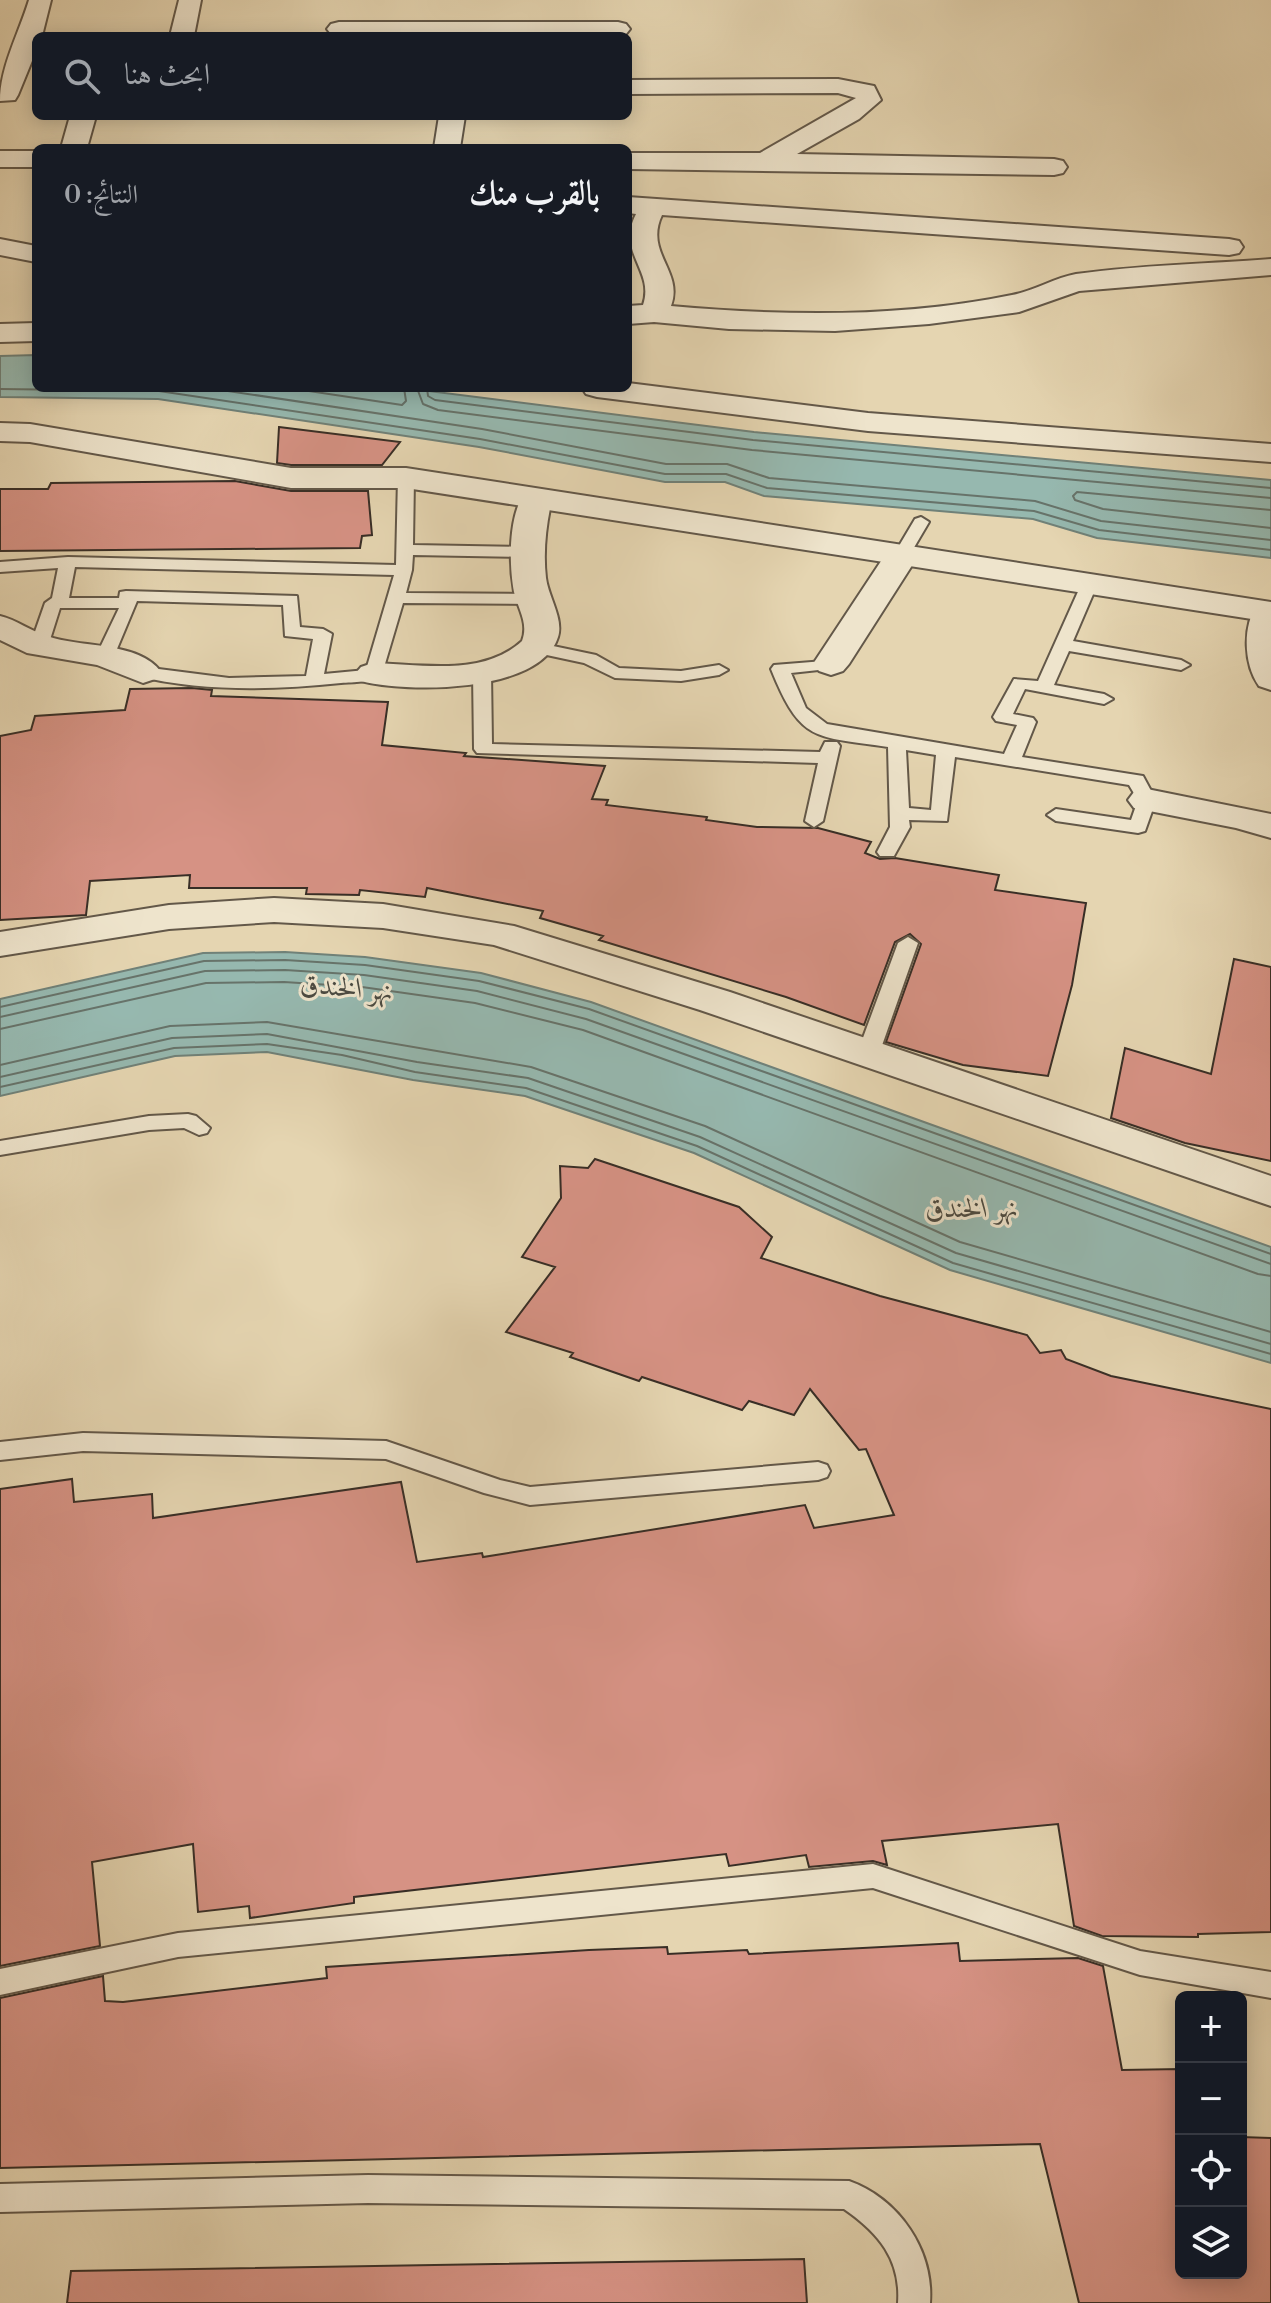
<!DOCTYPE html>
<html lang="ar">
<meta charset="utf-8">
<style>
body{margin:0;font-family:"Libre Bodoni",Amiri,serif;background:#20242c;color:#f1f3f6;direction:rtl}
.controls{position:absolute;right:24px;bottom:24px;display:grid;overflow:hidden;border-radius:12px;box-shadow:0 4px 20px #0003}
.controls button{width:72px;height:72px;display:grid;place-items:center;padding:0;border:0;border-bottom:2px solid #363941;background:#171b24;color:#f1f3f6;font:40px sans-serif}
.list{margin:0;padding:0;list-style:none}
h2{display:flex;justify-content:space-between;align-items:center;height:104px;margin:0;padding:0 32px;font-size:34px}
h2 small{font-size:26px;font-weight:400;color:#9ea1a6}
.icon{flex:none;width:44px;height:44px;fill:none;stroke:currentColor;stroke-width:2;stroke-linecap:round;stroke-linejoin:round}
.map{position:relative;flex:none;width:1271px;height:2303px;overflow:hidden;direction:ltr}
.search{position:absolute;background:#171b24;box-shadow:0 4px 20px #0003;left:32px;top:32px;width:600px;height:88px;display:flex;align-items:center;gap:20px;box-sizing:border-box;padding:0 28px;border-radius:12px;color:#9ea1a6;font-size:30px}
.panel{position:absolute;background:#171b24;box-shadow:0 4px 20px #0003;left:32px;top:144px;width:600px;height:248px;border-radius:12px;direction:rtl}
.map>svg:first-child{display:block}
.water{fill:#96b8af;stroke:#708178;stroke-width:2}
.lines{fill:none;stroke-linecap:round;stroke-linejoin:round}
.shore{stroke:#67736a;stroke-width:2}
.building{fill:#d69284;stroke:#382e26;stroke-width:2}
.service-casing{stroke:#635849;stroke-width:4}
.minor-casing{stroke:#635849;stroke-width:4}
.tertiary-casing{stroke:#635849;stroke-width:4}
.service{fill:#eee4cc;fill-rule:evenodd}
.minor{fill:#eee4cc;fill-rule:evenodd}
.tertiary{fill:#eee4cc;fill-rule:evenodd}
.labels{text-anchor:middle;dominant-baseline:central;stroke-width:6;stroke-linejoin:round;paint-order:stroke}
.water-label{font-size:28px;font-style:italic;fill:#4b4a41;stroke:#eee4cc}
</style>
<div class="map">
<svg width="1271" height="2303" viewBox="0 0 1271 2303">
<rect width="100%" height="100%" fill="#e5d5b1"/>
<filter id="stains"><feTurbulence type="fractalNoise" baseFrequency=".0025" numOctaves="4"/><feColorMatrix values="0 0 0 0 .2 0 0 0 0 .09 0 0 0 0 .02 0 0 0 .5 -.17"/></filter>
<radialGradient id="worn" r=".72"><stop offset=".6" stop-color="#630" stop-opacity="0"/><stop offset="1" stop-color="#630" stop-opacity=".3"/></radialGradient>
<!-- water -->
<path class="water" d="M36 355V388H405L754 432 1271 480V558L1097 538 1033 519 764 496 725 482H665L479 447 158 399 0 397V356Z
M285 952 365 957 481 973 591 1002 1271 1247V1363L950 1270 694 1153 525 1096 413 1080 267 1052 175 1056 0 1096V999L203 953Z"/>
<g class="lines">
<!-- shore -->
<path class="shore" d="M208 388 482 429 666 464H727L769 478 1035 501 1101 521 1271 540
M289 388 402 405 406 401 404 388
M417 388 423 404 438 410 752 450 1271 498
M427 388 428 396 435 400 753 440 1271 488
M0 389 159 391 480 439 665 474H726L767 488 1034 511 1099 530 1271 550
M1271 510 1077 492 1073 496 1075 500 1103 509 1271 528
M0 1007 204 961 285 960 365 965 479 981 589 1009 1271 1254
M0 1017 205 971 285 970 364 975 477 991 586 1019 1271 1264
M0 1029 206 983 284 982 362 987 475 1003 583 1030 1258 1274 1271 1276
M0 1065 170 1026 267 1022 531 1067 705 1126 960 1242 1271 1332
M0 1077 172 1038 267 1034 417 1062 528 1078 700 1137 956 1253 1271 1344
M0 1087 174 1048 267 1044 342 1055 415 1072 526 1088 697 1146 953 1263 1271 1354"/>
</g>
<!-- building -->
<path class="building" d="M279 427 400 442 382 465H291L277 463Z
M235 481 291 491H368L372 535 362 536 360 548 0 551V489H48L51 483Z
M192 688 212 690 211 696 388 702 382 745 466 753 464 756 605 766 592 799 608 800 606 805 707 817 706 820 757 827 818 828 871 842 865 853 880 859 895 858 999 875 995 890 1086 903 1072 985 1048 1076 963 1065 886 1042 921 944 910 934 895 942 864 1025 786 997 599 940 603 936 540 918 543 911 427 888 425 897 360 890 359 895 306 894 307 888H189L190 875 90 881 86 915 0 920V736L31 730 35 716 125 710 130 689Z
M1234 959 1271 967V1161L1185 1143 1111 1118 1125 1048 1211 1074Z
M595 1159 739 1207 772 1237 761 1258 880 1296 1027 1335 1040 1353 1061 1350 1066 1359 1111 1376 1271 1409V1932L1198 1934V1937L1102 1936 1074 1926 1058 1824 882 1841 887 1865 873 1861 809 1867 806 1855 729 1866 726 1854 354 1897V1903L250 1918 249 1906 198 1912 193 1844 92 1862 100 1946 0 1966V1489L72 1479 74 1502 152 1494 153 1518 401 1482 417 1562 482 1553 483 1557 805 1505 814 1528 894 1515 866 1449 859 1450 810 1389 794 1415 749 1401 742 1410 642 1377 639 1381 570 1357 573 1353 506 1332 555 1267 522 1257 561 1198 560 1166 588 1168Z
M958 1943 960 1961 1078 1958 1103 1966 1122 2070 1181 2069V2273H1241V2137L1271 2138V2303H1079L1040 2144 0 2168V1998L103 1976 105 2001 123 2002 327 1978 326 1967 589 1950 667 1947 668 1954 747 1950 749 1954Z
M804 2259 807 2303H67L71 2271Z"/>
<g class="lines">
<defs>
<path id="service" d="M406 473 414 478 413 545 530 547 538 552 530 557 413 555 412 570 406 593 533 594 541 599 533 604 403 603 382 674C373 683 353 682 341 683 273 690 204 692 137 676L134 672 143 667 229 678 306 676 313 639 285 636 283 605 137 601 114 656 105 661 96 656 119 608H60L48 646 45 650H33L30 646 45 603 52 598 58 568 0 572V562L68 557 396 565 398 478ZM75 567 394 575 366 670 324 674 332 634 323 629 300 627 297 596 126 591 120 592 119 598H69Z
M921 517 929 522 909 556 907 560H895L893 556 915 519Z
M1089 580 1097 585 1073 641 1181 660 1190 665 1181 670 1069 651 1054 685 1104 694 1113 699 1104 704 1025 689 1013 714 1033 718 1036 722 1022 757 1143 776 1156 800 1145 831 1138 833 1056 821 1047 815 1056 809 1131 820 1138 800 1129 785 955 757 947 821 909 820 910 827 894 856H880L877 852 890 827 888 747C814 736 801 743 771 669L774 665 837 660 840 664 837 668 791 673 806 708 827 724 1004 754 1017 725 996 721 993 717 1014 679 1038 681 1081 585ZM906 750 936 755 931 810 909 808Z
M534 642 596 655 619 668 681 671 719 665 728 670 719 675 681 681 615 678 584 663 528 651 525 647Z
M482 667 491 672 492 744 820 752 825 742H837L840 746 823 821 814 827 805 821 818 763 477 753 474 749 473 672Z
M908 937 918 943 879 1054 875 1059H861L857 1054 898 943Z
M188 1114 196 1116 210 1128 207 1133 199 1135 184 1128 149 1130 0 1155V1141L149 1116Z
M83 1433 386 1441 500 1480 530 1487 818 1462 827 1465 830 1471 827 1477 818 1480 530 1505 484 1493 386 1459 83 1451 0 1460V1442Z
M873 1864 1140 1951 1271 1972V1998L1140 1975 873 1888 178 1957 0 1995V1969L178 1933Z
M368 2175 849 2181C899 2199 934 2250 930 2303H898C901 2260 879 2233 844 2209L368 2203 0 2212V2184Z"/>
<path id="minor" d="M29 0H51L42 36H36V51L18 95 15 100 0 101C0 67 19 33 29 0Z
M179 0H201L194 36H170Z
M339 22H618L626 24 630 29 626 34 618 36 331 34 327 29 331 24Z
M838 79 874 86 881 100 859 119 797 154 1054 159 1063 161 1067 167 1063 173 1054 175 628 169V153H760L856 98 838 93 628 94V80Z
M70 116H96L87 148H61Z
M439 116H465L460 148H434Z
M0 151H36V167H0Z
M628 197 1229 239 1239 241 1243 247 1239 253 1229 255 662 215C644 253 684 271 671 306 783 316 901 318 1012 295 1034 291 1054 278 1076 274 1140 265 1207 264 1271 259V275L1079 291 1019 312 929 324 835 331 729 329 654 322 628 324V306L643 305C655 270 616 253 636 214L628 213Z
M0 239 36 246V262L0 255Z
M36 323V341L0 342V324Z
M628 383 868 413 1271 444V462L868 431 597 397 586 394 582 388H628Z
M536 489 547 492 552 499C546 525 543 552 546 578 548 596 564 619 558 637 540 694 406 693 361 681L355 674 361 667 373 663C421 664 483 677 522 641 529 623 518 609 514 592 509 564 508 517 525 492Z
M901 546 913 549 918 556 849 664 843 671 831 675 819 671 813 664 889 549Z
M1271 602V690L1259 686C1244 665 1242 627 1257 605Z
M0 616C17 620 30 631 47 636 79 648 139 641 161 672L155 679 143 683 97 665 27 653 0 640Z
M1147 789 1271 814V838L1236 828 1134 808 1128 800 1134 792Z"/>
<path id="tertiary" d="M0 423 30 424 291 468H406L1271 602V622L406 488H291L30 442 0 441Z
M274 898 383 904 514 926 730 992 1271 1176V1206L700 1010 494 945 383 928 274 922 169 929 0 956V932L169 905Z"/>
</defs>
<!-- service casing -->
<use href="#service" class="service-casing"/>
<!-- minor casing -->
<use href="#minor" class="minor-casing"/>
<!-- tertiary casing -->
<use href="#tertiary" class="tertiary-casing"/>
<!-- service -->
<use href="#service" class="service"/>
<!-- minor -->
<use href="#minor" class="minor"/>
<!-- tertiary -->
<use href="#tertiary" class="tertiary"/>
</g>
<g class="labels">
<!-- water labels -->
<g class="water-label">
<text transform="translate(347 988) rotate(5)">نهر الخندق</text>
<text x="972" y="1208">نهر الخندق</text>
</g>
</g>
<rect width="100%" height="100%" filter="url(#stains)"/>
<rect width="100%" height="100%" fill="url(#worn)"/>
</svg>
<div class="controls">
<button>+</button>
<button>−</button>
<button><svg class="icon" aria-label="locate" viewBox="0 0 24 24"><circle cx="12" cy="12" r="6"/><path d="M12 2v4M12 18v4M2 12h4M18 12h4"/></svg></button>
<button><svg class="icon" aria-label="layers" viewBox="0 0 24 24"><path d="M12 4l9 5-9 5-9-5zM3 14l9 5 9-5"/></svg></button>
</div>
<div class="search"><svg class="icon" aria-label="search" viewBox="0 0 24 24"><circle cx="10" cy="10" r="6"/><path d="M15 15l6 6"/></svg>ابحث هنا</div>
<section class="panel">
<h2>بالقرب منك<small>النتائج: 0</small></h2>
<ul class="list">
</ul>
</section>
</div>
